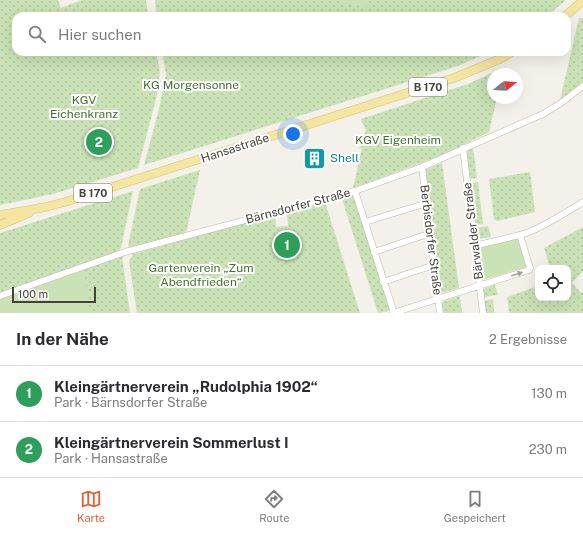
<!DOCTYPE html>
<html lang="de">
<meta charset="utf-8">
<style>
body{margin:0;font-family:"Public Sans",sans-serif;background:#f2f2f3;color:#2b2b33}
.controls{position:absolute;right:12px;bottom:12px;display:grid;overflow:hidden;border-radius:8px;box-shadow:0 4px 16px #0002}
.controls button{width:36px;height:36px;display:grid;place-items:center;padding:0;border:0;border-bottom:1px solid #e1e1e2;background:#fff;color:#2b2b33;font:20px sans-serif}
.compass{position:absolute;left:487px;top:68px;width:36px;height:36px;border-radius:50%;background:#fff;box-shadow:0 4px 16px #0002;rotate:72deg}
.scale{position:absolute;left:12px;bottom:10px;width:84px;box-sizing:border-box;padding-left:4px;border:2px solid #454238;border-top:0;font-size:11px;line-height:14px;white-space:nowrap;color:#454238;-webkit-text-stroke:3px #fff;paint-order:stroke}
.you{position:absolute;left:293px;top:134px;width:14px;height:14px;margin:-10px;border:3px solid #fff;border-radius:50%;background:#1a73e8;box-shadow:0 0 0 6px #1a73e833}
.badge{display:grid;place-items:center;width:26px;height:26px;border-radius:50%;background:#e35d2f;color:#fff;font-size:13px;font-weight:700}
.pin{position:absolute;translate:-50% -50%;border:2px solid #fff;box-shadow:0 1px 4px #0006}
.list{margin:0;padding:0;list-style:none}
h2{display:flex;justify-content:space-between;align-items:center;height:52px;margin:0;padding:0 16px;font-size:17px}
h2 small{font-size:13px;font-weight:400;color:#7c7c81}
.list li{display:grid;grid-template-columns:26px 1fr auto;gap:12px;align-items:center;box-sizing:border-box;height:56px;padding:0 16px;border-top:1px solid #e1e1e2}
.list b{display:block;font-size:15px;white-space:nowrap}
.list p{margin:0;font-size:13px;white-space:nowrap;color:#7c7c81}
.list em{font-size:13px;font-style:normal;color:#7c7c81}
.icon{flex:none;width:22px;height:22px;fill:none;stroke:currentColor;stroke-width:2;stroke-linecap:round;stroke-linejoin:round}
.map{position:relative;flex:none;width:583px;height:313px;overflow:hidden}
.search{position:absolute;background:#fff;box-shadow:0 4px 16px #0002;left:12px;right:12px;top:12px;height:44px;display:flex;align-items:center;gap:10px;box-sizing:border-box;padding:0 14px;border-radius:12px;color:#7c7c81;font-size:15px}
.sheet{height:164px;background:#fff}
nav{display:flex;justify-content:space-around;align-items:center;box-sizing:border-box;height:56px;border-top:1px solid #e1e1e2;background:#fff;font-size:11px;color:#7c7c81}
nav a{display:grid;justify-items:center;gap:2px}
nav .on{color:#e35d2f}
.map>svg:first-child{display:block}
.grass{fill:url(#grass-dots)}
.park{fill:#cae2b6}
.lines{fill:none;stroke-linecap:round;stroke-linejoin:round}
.minor-casing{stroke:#bdb9ac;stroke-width:7}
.major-casing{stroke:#d7c472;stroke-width:9}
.minor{stroke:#fff;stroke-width:6}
.major{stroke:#f4e5a1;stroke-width:8}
.oneway{fill:#a2a09c}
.labels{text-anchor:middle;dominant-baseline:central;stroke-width:4;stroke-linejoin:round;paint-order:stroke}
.shield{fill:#fff;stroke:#7d7b74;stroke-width:1}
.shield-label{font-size:11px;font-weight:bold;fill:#454238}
.park-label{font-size:12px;fill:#437131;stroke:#fff}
.street-label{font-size:12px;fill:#454238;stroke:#fff}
.culture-label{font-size:12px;fill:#0d838f;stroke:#fff;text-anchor:start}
</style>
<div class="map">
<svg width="583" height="313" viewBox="0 0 583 313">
<defs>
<pattern id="grass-dots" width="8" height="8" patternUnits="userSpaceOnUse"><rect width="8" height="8" fill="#cae2b6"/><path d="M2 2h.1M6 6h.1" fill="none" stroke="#afc39d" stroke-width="1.8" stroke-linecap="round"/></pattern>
</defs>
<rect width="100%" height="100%" fill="#f3f1e9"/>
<!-- grass -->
<path class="grass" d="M0 0H58L61 8 82 0H146L148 16H16V52H156L160 72 157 95 138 168 53 194 0 205Z
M155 0H566L547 16H156Z
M579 18H583V82L560 100Z
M162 52H489L458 66 144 165 159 109 166 74Z
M503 68 502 74H493V98H497L489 132 442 155 353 188 362 148 358 149 361 146 360 137 364 135 366 129H365L361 119 468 84Z
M473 148 477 178 469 179 466 151Z
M442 163 459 288 441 293 425 170Z
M200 170 186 233 132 249 128 246 140 189Z
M530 172 535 212 497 221 494 219 489 179Z
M478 182 483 224 475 225 469 183Z
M133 191 121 248 117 252 0 293V233Z
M353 195 390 309 389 311 378 313 342 199Z
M322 202H325L360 313H137L129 261 133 254 275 215 276 227 288 226 287 212 315 204H321Z
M488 226 491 237 477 239 475 228Z
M583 227V271L572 283 581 293 583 291V313H509L507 297 538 286V298H568V268H550L544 248Z
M122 256 130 313H0L84 268Z
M495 285 498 295 483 297V289Z
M460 296 462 313H443L442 302Z
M493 299 494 313H485L484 301Z"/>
<!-- park -->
<path class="park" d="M342 0H368L366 8 341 2Z
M518 238 527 267 482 280 478 248Z
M84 268 90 313H0V298Z"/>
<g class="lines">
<defs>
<path id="minor" d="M463 148 483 313
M422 167 440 313
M355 191 394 313
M365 222 427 203
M475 246C493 241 511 238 529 232 548 224 565 213 583 202
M374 252 431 233
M383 282 434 265
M0 296 125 252 355 191 422 167 543 114 561 103 583 86
M393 313 529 270 530 268 520 235"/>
<path id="major" d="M565 16 583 1
M0 215 46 207 65 202 454 78 500 59 512 52
M0 225 29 213"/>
</defs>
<!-- minor casing -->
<use href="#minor" class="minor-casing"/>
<!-- major casing -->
<use href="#major" class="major-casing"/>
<!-- minor -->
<use href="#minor" class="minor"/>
<!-- major -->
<use href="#major" class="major"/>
</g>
<!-- one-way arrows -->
<defs><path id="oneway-solid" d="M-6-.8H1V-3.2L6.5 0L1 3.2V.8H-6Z"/></defs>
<use class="oneway" href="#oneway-solid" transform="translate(517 274) rotate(-17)"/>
<!-- icons -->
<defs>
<symbol id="building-square" viewBox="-11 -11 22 22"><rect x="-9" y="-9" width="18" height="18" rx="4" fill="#0f9aa8" stroke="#fff"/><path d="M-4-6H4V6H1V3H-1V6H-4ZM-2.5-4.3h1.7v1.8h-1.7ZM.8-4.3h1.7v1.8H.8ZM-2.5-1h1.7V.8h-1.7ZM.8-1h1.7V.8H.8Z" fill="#fff"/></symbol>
</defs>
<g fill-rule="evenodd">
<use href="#building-square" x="302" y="146" width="25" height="25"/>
</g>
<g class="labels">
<!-- shield labels -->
<g class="shield">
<rect x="409" y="78" width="38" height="18" rx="3"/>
<rect x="74" y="184" width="38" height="18" rx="3"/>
</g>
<g class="shield-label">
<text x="428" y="87">B 170</text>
<text x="93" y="193">B 170</text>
</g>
<!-- park labels -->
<g class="park-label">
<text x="191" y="85">KG Morgensonne</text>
<text x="84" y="100">KGV<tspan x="84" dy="14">Eichenkranz</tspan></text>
<text x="398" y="140">KGV Eigenheim</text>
<text x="201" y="268">Gartenverein „Zum<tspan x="201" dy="14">Abendfrieden“</tspan></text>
</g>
<!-- street labels -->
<g class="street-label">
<text transform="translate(235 148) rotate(-18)">Hansastraße</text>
<text transform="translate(298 206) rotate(-15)">Bärnsdorfer Straße</text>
<text transform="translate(473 231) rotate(-97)">Bärwalder Straße</text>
<text transform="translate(431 240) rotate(83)">Berbisdorfer Straße</text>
</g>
<!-- culture labels -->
<g class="culture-label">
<text x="330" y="158">Shell</text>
</g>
</g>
</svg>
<div class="controls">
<button><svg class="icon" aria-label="locate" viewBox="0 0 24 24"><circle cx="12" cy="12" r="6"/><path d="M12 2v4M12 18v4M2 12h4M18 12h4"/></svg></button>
</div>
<svg class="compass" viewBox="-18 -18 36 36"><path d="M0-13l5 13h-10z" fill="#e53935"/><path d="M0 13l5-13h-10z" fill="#7c7c81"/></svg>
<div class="scale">100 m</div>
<div class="you"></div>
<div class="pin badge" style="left:287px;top:245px;background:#2e9e5b">1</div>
<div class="pin badge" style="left:99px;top:142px;background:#2e9e5b">2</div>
<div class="search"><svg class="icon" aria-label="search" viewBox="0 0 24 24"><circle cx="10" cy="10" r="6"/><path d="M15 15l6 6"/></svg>Hier suchen</div>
</div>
<section class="sheet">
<h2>In der Nähe<small>2 Ergebnisse</small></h2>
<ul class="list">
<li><span class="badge" style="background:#2e9e5b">1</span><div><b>Kleingärtnerverein „Rudolphia 1902“</b><p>Park · Bärnsdorfer Straße</p></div><em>130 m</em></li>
<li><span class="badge" style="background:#2e9e5b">2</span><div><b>Kleingärtnerverein Sommerlust I</b><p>Park · Hansastraße</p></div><em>230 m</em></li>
</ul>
</section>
<nav>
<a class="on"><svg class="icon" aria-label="map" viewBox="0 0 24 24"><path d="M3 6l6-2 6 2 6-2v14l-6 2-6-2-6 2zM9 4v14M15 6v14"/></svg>Karte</a>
<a><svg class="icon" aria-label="directions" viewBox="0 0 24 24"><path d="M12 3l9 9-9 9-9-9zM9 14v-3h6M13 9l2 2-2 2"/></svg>Route</a>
<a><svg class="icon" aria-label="saved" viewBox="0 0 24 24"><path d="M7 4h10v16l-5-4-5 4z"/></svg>Gespeichert</a>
</nav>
